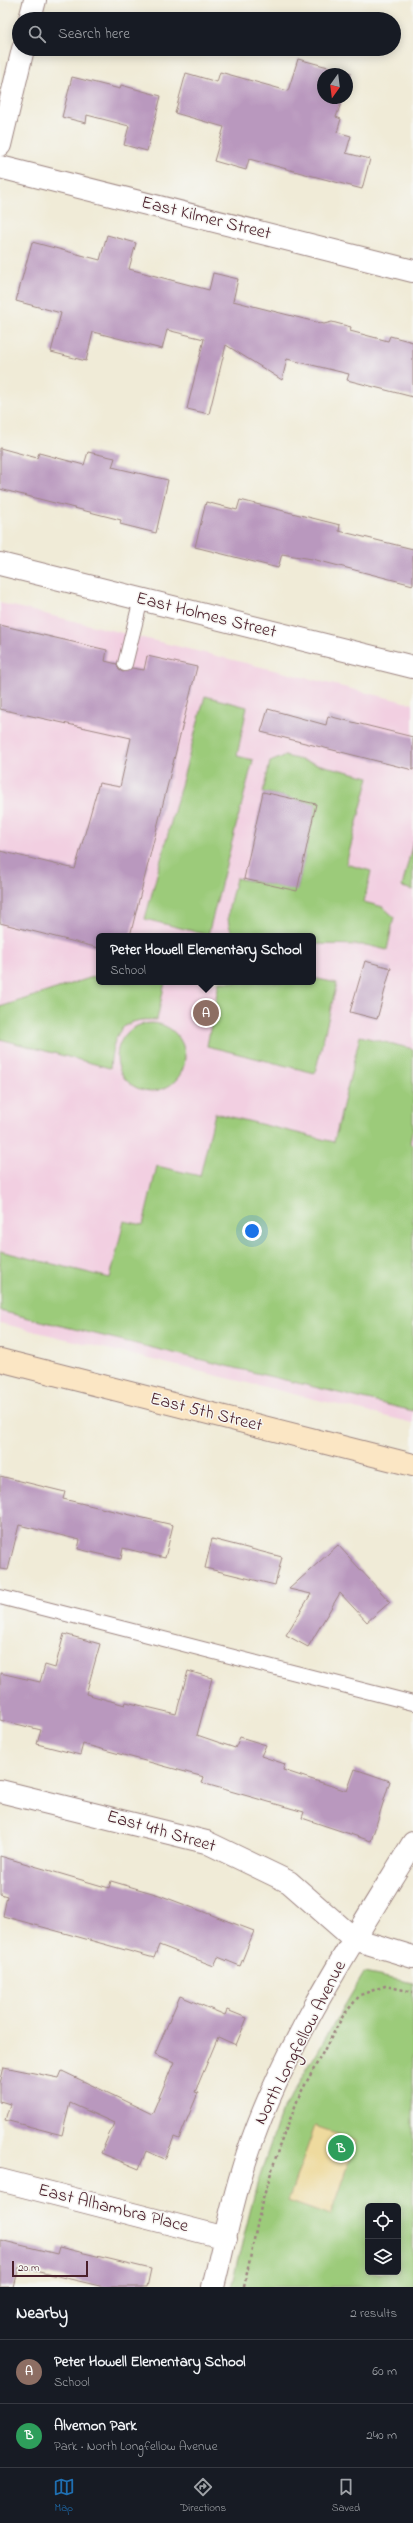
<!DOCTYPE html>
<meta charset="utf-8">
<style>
body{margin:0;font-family:"Indie Flower",sans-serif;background:#242831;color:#f1f3f6}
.controls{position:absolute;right:12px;bottom:12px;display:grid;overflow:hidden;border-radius:6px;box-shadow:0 2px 10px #0003}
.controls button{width:36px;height:36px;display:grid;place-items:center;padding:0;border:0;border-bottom:1px solid #363941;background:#171b24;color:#f1f3f6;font:20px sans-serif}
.compass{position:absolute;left:317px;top:68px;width:36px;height:36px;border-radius:50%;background:#171b24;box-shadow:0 2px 10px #0003;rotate:194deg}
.scale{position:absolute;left:12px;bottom:10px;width:76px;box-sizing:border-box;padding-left:4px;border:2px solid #4a1f2b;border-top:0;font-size:11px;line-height:14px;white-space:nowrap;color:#4a1f2b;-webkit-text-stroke:3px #f6f6f2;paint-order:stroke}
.you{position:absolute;left:252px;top:1231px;width:14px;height:14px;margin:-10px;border:3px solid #fff;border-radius:50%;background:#1a73e8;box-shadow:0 0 0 6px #1a73e833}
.badge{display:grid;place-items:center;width:26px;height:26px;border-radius:50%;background:#1f6fb2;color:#fff;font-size:13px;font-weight:700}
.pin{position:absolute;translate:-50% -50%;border:2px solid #fff;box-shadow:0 1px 4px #0006}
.popup{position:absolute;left:96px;top:933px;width:220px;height:52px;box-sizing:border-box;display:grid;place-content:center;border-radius:6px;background:#171b24;filter:drop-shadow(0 1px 3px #0005);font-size:13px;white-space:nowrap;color:#9ea1a6}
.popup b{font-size:15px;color:#f1f3f6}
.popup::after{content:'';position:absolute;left:50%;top:100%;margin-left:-8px;border:8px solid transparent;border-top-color:#171b24}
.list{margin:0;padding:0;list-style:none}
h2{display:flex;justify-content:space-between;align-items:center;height:52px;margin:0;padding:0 16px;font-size:17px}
h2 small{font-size:13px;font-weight:400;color:#9ea1a6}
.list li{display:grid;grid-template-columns:26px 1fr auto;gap:12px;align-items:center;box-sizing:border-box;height:64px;padding:0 16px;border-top:1px solid #363941}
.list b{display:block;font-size:15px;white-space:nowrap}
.list p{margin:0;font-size:13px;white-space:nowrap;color:#9ea1a6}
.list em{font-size:13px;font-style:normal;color:#9ea1a6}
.icon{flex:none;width:22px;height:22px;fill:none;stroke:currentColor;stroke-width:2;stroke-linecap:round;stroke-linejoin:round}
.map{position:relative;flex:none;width:413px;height:2287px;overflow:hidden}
.search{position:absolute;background:#171b24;box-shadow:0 2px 10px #0003;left:12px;right:12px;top:12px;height:44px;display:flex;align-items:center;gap:10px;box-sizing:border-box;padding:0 14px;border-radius:22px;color:#9ea1a6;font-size:15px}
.sheet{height:180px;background:#171b24}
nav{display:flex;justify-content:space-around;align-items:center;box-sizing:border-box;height:56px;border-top:1px solid #363941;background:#171b24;font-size:11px;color:#9ea1a6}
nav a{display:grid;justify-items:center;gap:2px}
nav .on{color:#1f6fb2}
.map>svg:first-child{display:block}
.built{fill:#f2cfe1;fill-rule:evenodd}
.green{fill:#9ccb7a;stroke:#737552;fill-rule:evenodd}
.sand{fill:#eeda9e;stroke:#9c7c64}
.building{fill:#b998be}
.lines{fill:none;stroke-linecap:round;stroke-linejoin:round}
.lane-casing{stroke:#9d8581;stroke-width:16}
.street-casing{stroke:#9d8581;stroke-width:24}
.secondary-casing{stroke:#9d8581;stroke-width:24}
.path{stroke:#9d8581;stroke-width:2.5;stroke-dasharray:3 3;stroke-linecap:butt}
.lane{stroke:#fff;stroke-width:14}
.street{stroke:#fff;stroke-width:22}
.secondary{stroke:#fbe6c4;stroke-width:22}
.labels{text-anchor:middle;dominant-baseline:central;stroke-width:3;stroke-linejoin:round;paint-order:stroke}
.street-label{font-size:18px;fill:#4a1f2b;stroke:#f6f6f2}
</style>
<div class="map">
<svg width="413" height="2287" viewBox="0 0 413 2287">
<rect width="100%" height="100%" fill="#f6f6f2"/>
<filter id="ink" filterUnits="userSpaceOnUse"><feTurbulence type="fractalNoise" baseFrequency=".025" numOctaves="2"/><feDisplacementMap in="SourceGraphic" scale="8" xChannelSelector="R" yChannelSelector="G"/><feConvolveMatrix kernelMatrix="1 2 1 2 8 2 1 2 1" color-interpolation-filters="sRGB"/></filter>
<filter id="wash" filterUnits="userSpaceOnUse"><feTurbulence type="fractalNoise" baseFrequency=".012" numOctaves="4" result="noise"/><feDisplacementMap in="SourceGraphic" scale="16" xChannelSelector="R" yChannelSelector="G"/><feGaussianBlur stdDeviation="0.9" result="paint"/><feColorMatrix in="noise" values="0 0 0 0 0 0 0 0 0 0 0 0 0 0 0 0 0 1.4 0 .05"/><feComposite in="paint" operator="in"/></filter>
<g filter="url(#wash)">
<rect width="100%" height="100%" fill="#f0ebd7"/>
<!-- built -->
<path class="built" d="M0 603 413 704V1423L0 1323ZM99 936H313V982H99Z"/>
<!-- green -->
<path class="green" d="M205 696 247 707 237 756 253 760 208 935 145 919Z
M285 756 369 777 346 864 371 871 364 902 383 907 394 917 387 950 366 945 313 944V936H236C220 924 233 895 236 878L297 890 316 804 263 792 270 762Z
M413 842V890L402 887Z
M99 975V982H165L157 1020C120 1017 113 1034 110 1068L0 1039V1007Z
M313 978 337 983 315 1073 207 1046 219 982H313Z
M117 1057a34 34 0 1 1 68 0a34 34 0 1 1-68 0Z
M360 1036 413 1049V1127L410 1143 413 1146V1411L0 1311V1251L110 1278 124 1221 143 1225 157 1166 200 1176 215 1113 334 1142Z
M364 1973 413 1983V2287H231L257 2184 281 2113ZM368 2206H398V2272H368Z"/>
<!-- sand -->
<path class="sand" d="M315 2126 356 2140 330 2216 288 2201Z"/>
<g id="blocks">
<!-- building -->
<path class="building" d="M298 59 351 73 347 85V74H323V98H343L336 117 341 119 337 132 351 136 346 153 370 159 362 189 249 159 246 170 214 161 224 127 175 113 186 73 217 82 220 72 288 91Z
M72 77 120 89 121 85 161 96 147 151 124 145 129 126 87 115 86 123 62 117Z
M107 235 136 243 129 269 209 290 213 273 238 279 233 301 324 324 332 322 351 327 350 331 388 341 390 336 413 342V397L347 380 349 374 287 359 282 380 226 345 209 414 187 409 204 339 167 330 162 349 93 332 86 361 51 352 61 313 16 301 32 242 100 260Z
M0 448 37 458 39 453 84 465 88 452 115 458 112 467 168 480 156 533 120 524 121 520 0 489Z
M240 500 340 525 339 531 413 549V585L312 559 282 554 278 568 195 547 206 502 237 510Z
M0 625 107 650 105 661 117 664 119 670 123 672 132 668 144 670 147 656 197 667 130 936H99V948L0 923V851L75 869 99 783 120 787 131 738 0 709Z
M268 709 326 725 328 716 413 737V770L261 732Z
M263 792 316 804 297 891 244 879Z
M365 961 391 968 377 1019 350 1012Z
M0 1476 65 1492 63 1499 173 1525 165 1558 123 1548 121 1559 78 1549 80 1540 19 1525 8 1570 0 1569Z
M212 1539 282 1557 275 1585 205 1568Z
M338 1545 390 1602 367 1622 340 1593 308 1647 286 1635 311 1594 289 1589Z
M64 1634 100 1644 86 1694 125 1705 126 1702 176 1714 188 1671 212 1678 197 1735 235 1748 240 1737 266 1745 261 1756 285 1764 283 1770 347 1791 355 1769 390 1781 371 1841 302 1818 304 1812 202 1783 204 1777 83 1744 80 1755 37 1744 41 1730 0 1720V1673L40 1682 45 1665 55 1668Z
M0 1856 109 1888 111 1881 159 1895 254 1931 240 1966 218 1957 214 1966 159 1945 154 1958 3 1916 7 1896 0 1894Z
M180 1996 225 2015 227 2010 247 2018 236 2045 218 2037 195 2092 198 2093 179 2139 174 2137 165 2159 146 2151 139 2169 101 2153 114 2123 70 2103 62 2135 5 2120 10 2104 0 2101V2083L4 2067 59 2078 62 2071 152 2114 174 2062 155 2054Z
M0 2240 57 2254 59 2247 151 2269 147 2287H104L19 2267 14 2287H0Z"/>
</g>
</g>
<g filter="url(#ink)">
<use href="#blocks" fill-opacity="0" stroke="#9d8581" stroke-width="1"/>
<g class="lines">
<defs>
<path id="lane" d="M125 664 141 599
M0 1597 413 1703"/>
<path id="street" d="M30 19 35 0
M0 145 23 49
M0 167 413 271
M0 564 413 667
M0 1791 206 1842 289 1882 354 1939 413 1957
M0 2180 226 2238
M213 2287C225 2239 235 2188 252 2141 289 2038 356 1936 413 1843"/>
<path id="secondary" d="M0 1360 413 1465"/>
</defs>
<!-- lane casing -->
<use href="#lane" class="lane-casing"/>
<!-- street casing -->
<use href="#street" class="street-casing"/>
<!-- secondary casing -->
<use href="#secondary" class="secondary-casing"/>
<!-- path -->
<path class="path" d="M244 2287 262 2202 279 2147 300 2094 343 2016 360 1995 385 1986 413 1992"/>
<!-- lane -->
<use href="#lane" class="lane"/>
<!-- street -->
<use href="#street" class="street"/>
<!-- secondary -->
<use href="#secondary" class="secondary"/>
</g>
</g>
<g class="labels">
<!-- street labels -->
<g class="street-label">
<text transform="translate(206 219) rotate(14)">East Kilmer Street</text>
<text transform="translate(206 616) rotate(14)">East Holmes Street</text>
<text transform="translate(206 1413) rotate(14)">East 5th Street</text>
<text transform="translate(161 1832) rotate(16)">East 4th Street</text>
<text transform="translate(301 2043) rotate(-63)">North Longfellow Avenue</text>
<text transform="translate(113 2209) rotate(14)">East Alhambra Place</text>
</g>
</g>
</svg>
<div class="controls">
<button><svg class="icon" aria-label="locate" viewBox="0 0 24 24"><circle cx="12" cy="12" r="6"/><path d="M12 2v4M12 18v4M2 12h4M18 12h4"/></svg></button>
<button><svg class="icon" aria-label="layers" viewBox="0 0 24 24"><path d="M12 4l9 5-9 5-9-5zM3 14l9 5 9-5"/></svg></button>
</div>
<svg class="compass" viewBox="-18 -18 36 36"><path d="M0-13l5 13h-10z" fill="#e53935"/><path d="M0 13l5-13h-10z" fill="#9ea1a6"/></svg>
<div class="scale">20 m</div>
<div class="you"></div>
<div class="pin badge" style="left:206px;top:1013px;background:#8d6e63">A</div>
<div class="popup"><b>Peter Howell Elementary School</b>School</div>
<div class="pin badge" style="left:341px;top:2148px;background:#2e9e5b">B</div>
<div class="search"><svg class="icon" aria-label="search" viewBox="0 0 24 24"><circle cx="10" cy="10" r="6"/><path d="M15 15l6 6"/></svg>Search here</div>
</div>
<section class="sheet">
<h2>Nearby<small>2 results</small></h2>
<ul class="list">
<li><span class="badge" style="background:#8d6e63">A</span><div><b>Peter Howell Elementary School</b><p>School</p></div><em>60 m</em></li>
<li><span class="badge" style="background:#2e9e5b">B</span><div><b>Alvernon Park</b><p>Park · North Longfellow Avenue</p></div><em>240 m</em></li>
</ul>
</section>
<nav>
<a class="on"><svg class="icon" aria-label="map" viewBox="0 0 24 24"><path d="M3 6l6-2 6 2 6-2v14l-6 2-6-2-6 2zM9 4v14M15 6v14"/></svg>Map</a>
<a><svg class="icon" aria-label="directions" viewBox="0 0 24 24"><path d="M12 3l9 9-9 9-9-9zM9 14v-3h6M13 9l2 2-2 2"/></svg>Directions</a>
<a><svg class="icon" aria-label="saved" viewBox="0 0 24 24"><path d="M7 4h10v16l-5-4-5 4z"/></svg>Saved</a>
</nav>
